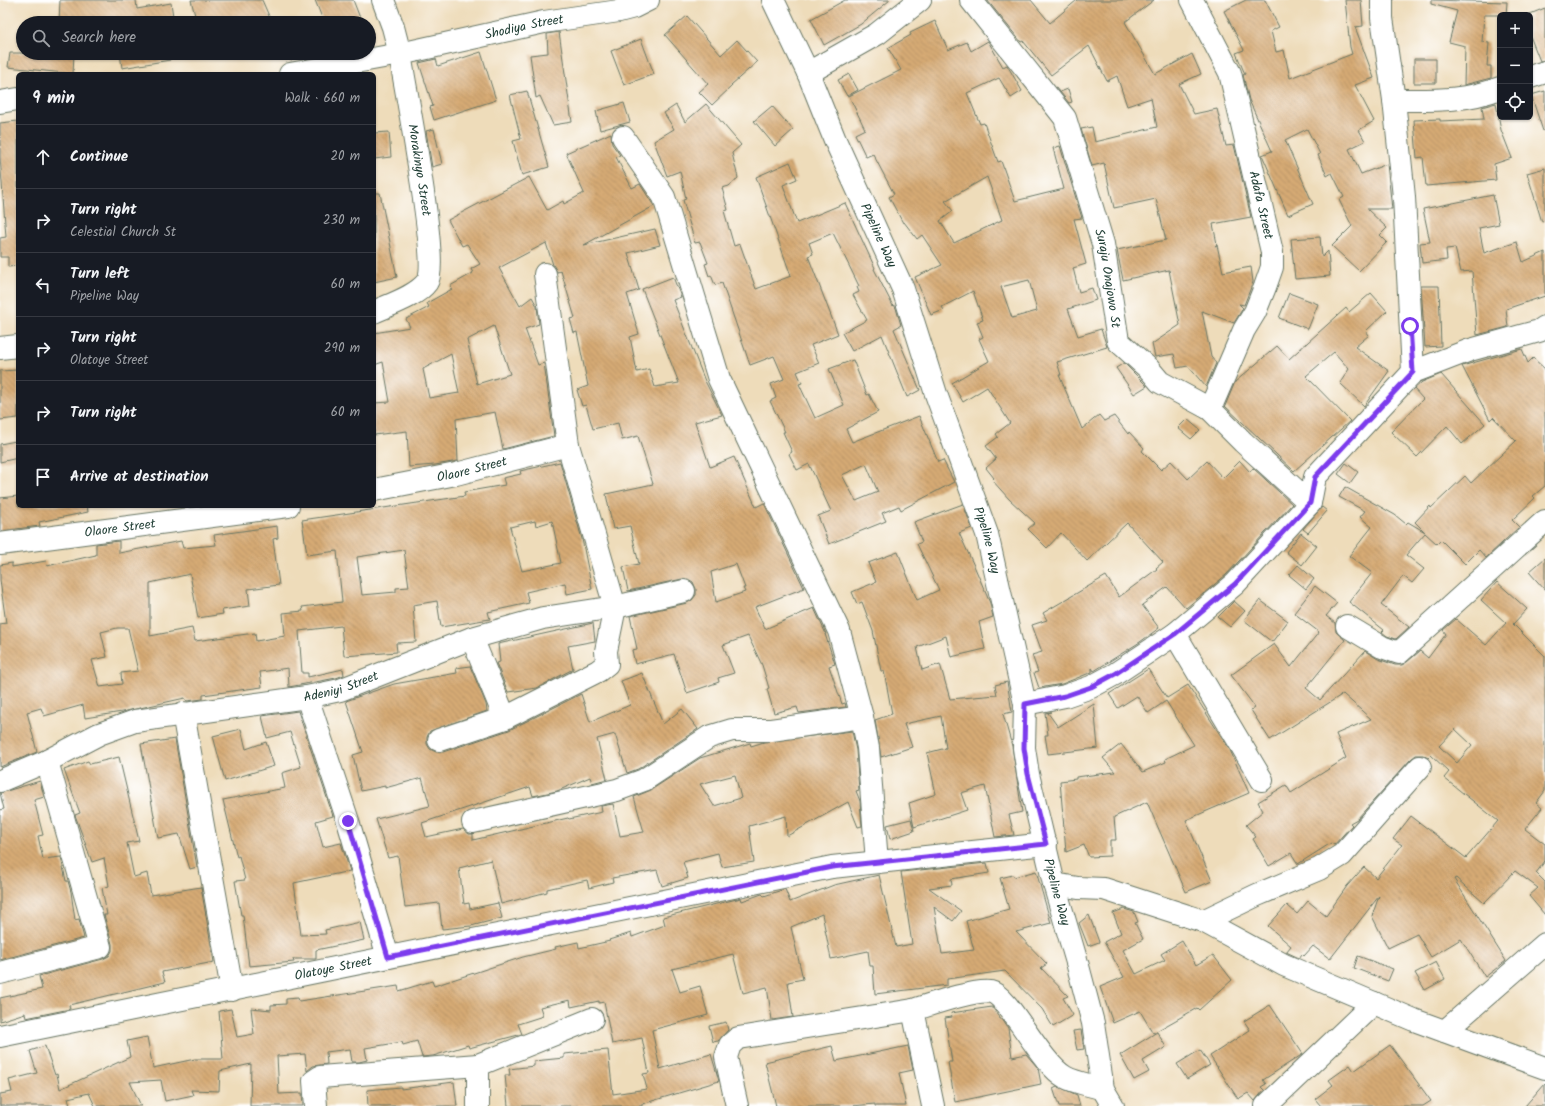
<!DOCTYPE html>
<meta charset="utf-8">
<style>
body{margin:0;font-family:Kalam,sans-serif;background:#242831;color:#f1f3f6}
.controls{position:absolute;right:12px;top:12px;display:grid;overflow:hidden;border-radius:6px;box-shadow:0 1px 3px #0004}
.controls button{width:36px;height:36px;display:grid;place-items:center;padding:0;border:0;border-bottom:1px solid #363941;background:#171b24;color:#f1f3f6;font:20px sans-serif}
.stop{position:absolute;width:12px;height:12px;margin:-9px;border:3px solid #7c3aed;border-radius:50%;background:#fff}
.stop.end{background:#7c3aed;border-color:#fff;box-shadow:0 1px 4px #0008}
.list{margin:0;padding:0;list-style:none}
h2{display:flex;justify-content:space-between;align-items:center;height:52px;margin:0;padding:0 16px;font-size:17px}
h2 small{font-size:13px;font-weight:400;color:#9ea1a6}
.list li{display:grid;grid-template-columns:26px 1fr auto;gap:12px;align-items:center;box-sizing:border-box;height:64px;padding:0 16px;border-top:1px solid #363941}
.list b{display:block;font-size:15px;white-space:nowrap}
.list p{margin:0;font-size:13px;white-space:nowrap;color:#9ea1a6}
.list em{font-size:13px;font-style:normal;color:#9ea1a6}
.icon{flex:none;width:22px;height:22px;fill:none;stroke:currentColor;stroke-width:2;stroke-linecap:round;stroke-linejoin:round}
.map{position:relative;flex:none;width:1545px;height:1106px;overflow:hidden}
.search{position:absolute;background:#171b24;box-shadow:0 1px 3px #0004;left:16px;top:16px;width:360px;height:44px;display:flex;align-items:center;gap:10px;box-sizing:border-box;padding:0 14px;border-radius:22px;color:#9ea1a6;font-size:15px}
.panel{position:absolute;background:#171b24;box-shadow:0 1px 3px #0004;left:16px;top:72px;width:360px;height:436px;border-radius:6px}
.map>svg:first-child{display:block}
.building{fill:url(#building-back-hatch);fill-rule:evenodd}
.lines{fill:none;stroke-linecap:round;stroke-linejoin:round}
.minor-casing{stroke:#677563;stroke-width:24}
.minor{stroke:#fff;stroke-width:22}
.route{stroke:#7c3aed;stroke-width:5}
.labels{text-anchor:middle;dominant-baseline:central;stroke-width:3;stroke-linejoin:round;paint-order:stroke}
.street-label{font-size:13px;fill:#1f3d34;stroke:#fff}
</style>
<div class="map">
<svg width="1545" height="1106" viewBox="0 0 1545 1106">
<defs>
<pattern id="building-back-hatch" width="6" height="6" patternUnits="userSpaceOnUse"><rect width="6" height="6" fill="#d6aa74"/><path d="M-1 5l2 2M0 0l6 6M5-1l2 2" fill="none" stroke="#ad8c60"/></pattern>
</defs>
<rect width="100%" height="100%" fill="#fff"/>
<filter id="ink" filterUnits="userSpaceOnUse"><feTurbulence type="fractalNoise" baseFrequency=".025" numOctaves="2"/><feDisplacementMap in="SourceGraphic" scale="8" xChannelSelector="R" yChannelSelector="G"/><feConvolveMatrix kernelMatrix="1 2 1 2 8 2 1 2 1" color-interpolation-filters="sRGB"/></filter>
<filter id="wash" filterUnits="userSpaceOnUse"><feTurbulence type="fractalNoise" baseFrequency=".012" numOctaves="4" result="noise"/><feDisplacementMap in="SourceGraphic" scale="16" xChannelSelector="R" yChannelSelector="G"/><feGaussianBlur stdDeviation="0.9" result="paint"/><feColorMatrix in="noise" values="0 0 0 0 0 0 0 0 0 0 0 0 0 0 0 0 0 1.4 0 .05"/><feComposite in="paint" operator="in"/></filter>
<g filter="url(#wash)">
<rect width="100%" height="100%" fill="#eedcba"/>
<g id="blocks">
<!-- building -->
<path class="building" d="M60 0H136L137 9 171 3 174 23H59Z
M191 0H262L272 23H197Z
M315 0H353L362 23H324Z
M845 0H890L861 24 824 45 811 19Z
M987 0H1031L1050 23 1077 0H1154L1125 22 1155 74 1192 54 1201 74 1179 84 1194 114 1217 109 1226 146 1234 145 1251 217 1213 224 1217 244 1215 246 1217 245 1223 272 1251 267 1253 282 1244 305 1239 304 1243 308 1234 323 1202 311 1211 357 1216 363 1206 387 1188 366 1177 368 1174 354 1155 357 1152 344 1180 325 1169 270 1123 280 1117 250 1166 240 1156 199 1114 208 1104 163 1092 166 1081 129 1092 127 1095 142 1157 127 1151 98 1127 106 1117 76 1107 81 1089 46 1051 75 1023 41 1021 42Z
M1246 0H1265L1279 27 1271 31 1276 52 1284 50 1290 78 1352 54 1350 47 1345 0H1361L1363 26 1355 27 1374 78 1355 85 1374 121 1359 130 1365 141 1349 149 1361 174 1387 164 1392 209H1367L1387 228 1380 235 1387 242 1359 271 1332 246 1352 226 1339 200 1344 197 1332 173 1327 176 1318 155 1320 154 1307 129 1285 140 1313 204 1288 215 1263 157 1262 155 1272 151 1249 100 1243 75 1245 74 1236 53 1244 50 1224 11Z
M1431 0 1507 2 1506 15H1484L1482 42 1489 43 1487 66H1491V78L1464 85 1465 46 1449 42 1457 11 1431 4Z
M1545 8V60L1540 61 1530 36V14Z
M687 16 721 55 737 40 757 62 731 85 732 86 712 105 699 92 708 84 665 35Z
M935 21 948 50 967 42 971 51 988 41 1003 67 1007 65 1022 91 1011 98 999 78 967 93 980 124 984 123 998 162 1001 161 1015 201 1064 189 1053 148 1060 146 1082 218 1074 219 1086 264 1073 268 1079 292 1092 288 1096 300 1068 309 1078 336 1101 329 1107 347 1057 362 1061 375H1059L1082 429 1099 415 1104 421 1114 416 1128 434 1129 432 1144 448 1142 451 1161 470 1171 461 1188 479 1207 461 1223 478 1240 461 1250 472 1253 468 1292 504 1226 575 1186 608 1167 587 1142 605 1159 628 1140 642 1094 671 1092 668V672L1062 684 1039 688 1034 673 1038 672 1032 655 1042 652 1032 625 1047 620 1043 613 1106 576 1119 597 1157 569 1156 568 1163 562 1127 523 1087 561 1061 533 1047 548 1028 529 1035 523 1009 499 992 480 994 478 986 468 996 459 986 446 998 437 996 434 1010 423 987 387 963 402 952 383 989 361 979 339 983 337 977 322 983 320 973 291 942 307 944 310 931 315 915 277 942 265 922 235 917 239 904 222 903 223 889 197 894 194 873 154 866 157 855 134 865 129 849 96 901 70 888 48 911 35 910 33ZM987 177 1002 220 954 243 940 221 953 211 945 201ZM1029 280 1037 311 1012 318 1001 287Z
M559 32 572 122 553 125 540 96 536 98 530 55 548 53 547 34Z
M641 39 654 74 624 85 611 51Z
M481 52 496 100 434 120 430 107 433 106 419 63 436 59 438 66Z
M10 53H74L73 74 8 67Z
M120 53H169L170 60 122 68Z
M1414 59H1436V83H1414Z
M849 74 858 90 847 96 838 80Z
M1068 89 1072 102 1069 103 1060 92Z
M527 91 549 167 522 175 513 141 521 139 510 95Z
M1545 91V131H1543L1531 95Z
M624 103 630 122 600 130 596 111Z
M1496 103 1501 130 1512 158 1494 164 1496 180 1426 186 1423 157 1417 158 1414 120 1440 119V121L1484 119 1482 107Z
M706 104 741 145 732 153 738 178 729 186 722 188 728 210 724 211 734 246 740 244 756 289 791 276 756 177 790 162 797 179 783 185 797 223 845 203 875 268 874 269 893 306 894 305 896 308 901 325 894 329 920 390 907 397 882 335 852 351 842 333 867 320 853 295 859 292 857 287 859 286 833 233 809 243 813 254 808 256 838 334 811 345 819 363 797 372 802 383 799 384 815 418 844 405 829 369 853 360 867 395 869 394 878 412 846 429 852 442 919 416 938 462 943 460 954 482 901 510 899 506 882 513 886 521 829 544 818 516 831 511 809 464 797 470 789 454 792 452 783 432H785L770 401 776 398 771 384 784 379 774 356 750 365 722 283 715 285 711 275 709 276 705 264 708 263 700 242 695 243 683 200 686 199 680 171 667 176 654 141 674 129 664 113 676 105 685 122ZM866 464 878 492 856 501 842 475Z
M772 106 793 130 775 146 754 121Z
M18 121V266L8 267V257H0V238L6 237 0 157V123Z
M434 129 442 164 432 167 426 131Z
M389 132 391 157 374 159V133Z
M611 133 612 144 620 155 616 157 632 188 640 184 654 206 584 245 655 229 660 245 628 253 639 290 627 294 639 334 630 337 637 372 649 369 655 387 679 383 642 289 673 277 681 297 673 300 705 381 722 415 695 422 710 467 734 457 756 507 764 503 804 588 755 607 765 629 814 608 826 634H825L835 664 829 666 842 704 845 703 846 707 799 713 797 707 774 713 767 689 769 688 762 665 748 636 723 645 734 673 718 678 719 682 687 693 674 654 635 664 632 650 637 649 630 616 687 603 692 600 696 595V589L693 582 688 579H682L628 591 623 567 639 564 630 526 613 529 606 494 653 484 638 436 622 440 618 423 593 429 586 405 582 406 577 390 588 386 577 332 574 333 570 319 575 318 561 271 557 272 553 265 546 243 499 268 520 306 532 297 537 306 539 324 525 329 538 365 544 363 554 436 503 449 495 412 456 419 458 461 435 465 409 467 407 431 374 435V403L390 402 383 362 374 365V333L410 327 406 319 429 307 427 303 452 289 450 286 473 273 471 269 480 264 467 244 462 246 448 220 529 177 547 210 563 201 564 204 584 193 566 153ZM494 326 510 374 477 384 467 340ZM451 354 459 393 429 398 423 369ZM736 564 745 588H743L745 592 716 602 711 572Z
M1545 168V221L1542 222 1527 173Z
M374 193H380L397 277 374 282Z
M1493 195 1499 224 1479 228 1484 253 1517 242 1523 262 1545 252V296L1506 309 1508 327 1477 335 1472 271 1461 272 1455 248 1446 249 1447 260 1422 263 1420 243 1430 242 1423 209Z
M1320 237 1322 257 1328 251 1330 276 1295 279 1291 239Z
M1421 286H1439L1441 346 1425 347Z
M1289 293 1318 304 1308 329 1279 318Z
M1371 293 1387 311 1366 331 1369 335 1355 347 1389 371 1364 406 1340 383 1349 369 1334 352 1306 376 1350 421 1294 471 1225 406 1235 382 1277 346 1289 359 1346 308 1349 312Z
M1522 349 1528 363 1533 358 1545 369V486L1533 496 1535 498 1512 520 1519 527 1486 558 1479 550 1465 564 1441 540 1437 544 1425 533 1406 555 1424 569 1412 583 1403 576 1381 605 1409 627 1396 639 1387 636 1382 632 1384 630 1349 602 1372 573 1349 556 1372 527 1360 517 1365 511 1339 497 1345 487 1395 515 1406 524 1408 522 1425 532 1415 522 1430 506 1431 508 1465 476 1471 483 1516 441 1493 417 1490 420 1462 366Z
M1124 363 1147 386 1134 394 1116 368Z
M18 370V418L0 420V371Z
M1441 374 1485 424 1462 444 1447 426 1417 457 1391 432 1423 399 1414 389 1422 382Z
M1187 419 1200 430 1191 439 1178 428Z
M16 441 18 458 0 462V444Z
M560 462 582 539 592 589 567 594 565 583 526 592 529 603 488 612 490 619 441 627 437 601 413 605 416 642 396 643 397 652 344 656 341 626 299 631 302 673H308V677L343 669 344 675 336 678 289 687 288 668 260 672 262 687 203 695V699L187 701 185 698 122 712 85 718 83 705 44 716 41 708 27 712 37 752 0 767V624L6 623 0 580V565L12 563V567L46 561 47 566 96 555V544L119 541V553L181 541 183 548 216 545 214 535 277 526 278 538 273 539 279 585 248 589 250 606 222 610 223 614 198 618 190 574 150 583V636L192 628 195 641 255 633 256 641 285 636 283 613 303 611 302 607 342 602 337 551 307 555 302 520 465 496 464 492 505 485 503 478 521 474 520 471ZM535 521 536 526 552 521 561 563 522 571 510 527ZM404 550 409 587 396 588V592L362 595 357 557ZM117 628H128L138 671 121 673 122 684 100 687 92 660 107 657 101 632Z
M1346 463 1358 472 1350 483 1338 474Z
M18 496V506H87L88 512 39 522 40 526 0 531V498Z
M963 504 972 528 959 533 975 568 990 603 993 617 979 622 985 649 951 657 946 636 917 647 922 670 940 664 950 699 997 695 995 685 1007 682 1012 712 1003 714 1012 746 1022 812 1009 815 1014 835 995 837 985 786 961 793 967 810 914 827 909 803 936 794 927 753 946 748 941 716 904 724 912 747 881 757 875 720 892 714 884 671H881L873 631 862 602 857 604 852 592 876 582 868 563 898 552 917 600 939 590 917 544 922 542 914 522Z
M1322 507 1327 511 1308 533 1303 529Z
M1301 533 1317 546 1302 565 1286 552Z
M1545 558V590L1529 572Z
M1298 565 1314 579 1306 589 1289 575Z
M1497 582 1527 609 1513 624 1545 656V791L1536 803 1542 808 1525 829 1545 844V861L1536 873 1545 882V915L1529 896 1538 888 1515 871 1484 903 1456 878 1454 879 1506 961 1485 977 1461 939 1431 957 1417 934 1388 948 1372 916 1379 896 1330 959 1313 946 1304 956 1302 954 1299 958 1286 952 1291 946 1268 926 1287 905 1297 914 1308 901 1326 916 1347 886 1364 867 1376 878 1402 845 1393 839 1411 816 1466 858 1498 821 1444 778 1449 772 1431 755 1428 758 1423 755H1416L1411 759 1357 819 1350 823 1352 825 1334 845 1331 843 1298 864 1291 853 1269 866 1253 839 1256 837 1246 825 1263 811 1258 802 1286 785 1291 793 1346 758 1336 734 1371 719 1343 694 1270 740 1251 710 1255 707 1231 675 1274 644 1291 667 1319 632 1294 613 1315 586 1337 603 1326 616 1335 623 1336 632 1345 640 1306 688 1320 700 1365 651 1378 659 1395 665H1402L1407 662 1420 651 1428 658 1446 634 1443 630 1456 619 1486 645 1506 623 1481 600ZM1455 729 1472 745 1457 763 1439 746Z
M1260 600 1288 621 1272 642 1244 620Z
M1234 601 1245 611 1230 627 1218 617Z
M593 623 595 641 568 646 573 669 537 688 508 692 496 663 500 662 498 644Z
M470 666 486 704 487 711 430 731 427 737V744L430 749 436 752H443L509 730 581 694 590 722 630 705 621 681 642 673 663 724 682 709 698 729 638 769 627 773 615 734 597 739 607 779 592 783 590 777 557 791 533 796 530 787 422 823 426 837 463 829 469 834H473V840L568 818 569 819 602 812 601 806 613 804 620 836 644 832 634 797 651 790 700 758 750 743 751 746 764 742 852 731 856 750 859 790 856 791 860 801 862 826 858 827 848 802 787 836 786 816 749 826 754 862 722 867 718 853 683 862 688 878 662 886 657 870 612 878 613 882 589 888 587 880 547 889V892L501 904 491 860 459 868 464 904 469 903 470 909 498 903 502 918 471 926 442 929 439 903 405 907 398 856 388 858 376 819 430 806 422 778 385 788V786L361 791 353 755 363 752 346 701 394 684 457 673 456 668ZM735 775 741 798 714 806 700 784Z
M1148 669 1167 698 1188 685 1230 750 1249 793 1186 820 1212 881 1186 892 1147 802 1114 817 1116 840H1110V856L1089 857 1084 845 1066 852 1060 781 1076 779V777L1115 772 1103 758 1121 744 1143 772 1166 762 1165 759 1194 745 1166 701 1148 713 1137 696 1118 708 1109 694Z
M1094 704 1098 748 1048 754 1045 735H1048L1045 713 1051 712 1048 713 1058 727Z
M298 711 333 816 316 821 323 847 341 843 350 871 294 883 301 935 326 934 325 930 360 922 364 940 316 950V959H293L294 962 249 966 243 915H241L235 881 245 880 239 856 237 857 223 800 285 788 282 773 301 767 290 732 267 738 262 716Z
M241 729 246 749 266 742 274 766 225 781 213 736Z
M175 739 197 867 190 869 179 834 158 838 141 744Z
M119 757 139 841 127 843 134 877 147 873 151 895 201 887 214 962 162 972 165 982 69 1005 70 1009 26 1018 25 1013 0 1021V998L42 989 39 976 103 959 109 956 112 951V944L104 915H107L102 888 109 886 104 858 92 862 75 815 80 813 64 770 88 761 90 764Z
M40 781 44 797 34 800 43 835 38 836 43 859 61 857 66 881H68L71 892 75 920 79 919 84 938 0 960V810L4 809 0 793Z
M911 819 914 831 890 839 887 825Z
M987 863 989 873 951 879 952 885 929 888 961 911 953 921 934 907 942 954 974 950 966 921 1009 909 1000 878 1013 875 1014 877 1036 871 1051 923 1016 932 1047 964 1041 968 1068 996 1063 998 1073 1015 1053 1027 1042 1009 1005 971 947 979V985L875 994 873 966H870L868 951 831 959 822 914 791 927 803 979 788 982 793 1017 772 1020 767 987 743 993 733 954 672 969 680 992 700 986 708 1015 652 1030 660 1069 711 1054 719 1081 642 1104V1106H508L505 1075H510L509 1069 534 1066V1061L564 1058V1054L608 1050 613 1094 647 1089 643 1074 649 1073 642 1038 612 1044 604 1002 599 1003V1001L571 1007 570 1000 540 1007 543 1016 518 1024 522 1034 469 1048 468 1045 433 1056 422 1057 417 1041 403 1045 402 1042 365 1048 367 1060 359 1062H352L350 1049 326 1052 327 1064 313 1066 307 1071 305 1054 277 1056 279 1094 302 1093 303 1106H250L251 1064 220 1071 219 1091 191 1090 193 1095 165 1101 161 1080 130 1082 141 1106H95L89 1093 68 1098 70 1106H0V1094L12 1092 9 1080 37 1073 30 1051 45 1046 55 1075 57 1074 60 1089 130 1057 127 1041 147 1037 153 1068 195 1059H223L219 1011 231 1009 237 1037 254 1034 251 1008 271 1010V1005L286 1004V999L298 998 299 1001 398 986 399 991 432 981 434 986 523 957 556 949 555 947 578 942 579 948 610 941 609 940 631 933 632 937 665 925 663 917 741 898 742 901 762 894 764 896 785 889 790 902 834 885 879 875 896 947 912 944 901 872Z
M1124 909 1134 912 1138 922 1135 923 1143 939 1123 950 1136 974 1165 960 1161 954 1182 941 1196 965 1213 955 1232 980 1199 1010 1197 1008 1153 1033 1140 1011 1113 1023 1100 987 1124 977 1104 942 1121 933 1113 913Z
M1089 915 1099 942 1088 946 1079 923Z
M1358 956 1393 969 1388 981 1354 968Z
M1436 962 1445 979 1425 990 1415 973Z
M1270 1005 1303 1054 1263 1080 1266 1084 1261 1087 1264 1090 1255 1101 1248 1093 1238 1099 1210 1056 1250 1030 1244 1021Z
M992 1007 998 1015 999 1019H1002L1008 1028 1012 1057 1026 1054 1038 1068 1041 1084 955 1102 948 1062H952L945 1018 952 1017 951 1013Z
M726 1022 728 1030 718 1041 713 1042 709 1026Z
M1081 1030 1084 1049 1077 1050 1073 1031Z
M1157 1032 1166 1047 1143 1061 1149 1072 1134 1080 1120 1055Z
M1390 1045 1431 1101 1423 1106H1321L1315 1099 1333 1085 1329 1080 1350 1065 1354 1071Z
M832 1046 836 1061 908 1046 913 1070 899 1073 906 1106H875V1104L852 1106H776L765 1062Z
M1200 1050 1210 1065 1187 1079 1177 1064Z
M454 1082 457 1106H368L367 1090 401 1087V1089Z
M1545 1083V1106H1525Z
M1057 1086 1077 1095 1080 1106H1059L1053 1088Z"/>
</g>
</g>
<g filter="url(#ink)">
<use href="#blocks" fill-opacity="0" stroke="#677563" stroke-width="1"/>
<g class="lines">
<defs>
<g id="minor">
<path id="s1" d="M773 0 808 73 835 140 903 289 936 394 987 534 1025 704 1024 748 1028 774 1054 884 1078 966 1093 1023 1103 1089 1113 1106"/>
<path id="s2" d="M971 0 1065 118 1103 244 1118 341 1149 369 1160 382 1210 409 1243 442 1310 503"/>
<path id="s3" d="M1192 0 1230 73 1272 252V267L1265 287 1255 312 1244 330 1210 409"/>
<path d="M1382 0V18L1394 100 1404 197 1413 372"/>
<path d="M808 73 877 34 920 0"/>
<path id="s4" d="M290 74 400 54 544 22 619 11 634 7 648 0"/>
<path d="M1530 77 1545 72"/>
<path d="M1394 100C1431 100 1464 102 1500 88"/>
<path d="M0 102 18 99"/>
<path d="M623 137 664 197 719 379 839 631 862 717 868 748 877 862"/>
<path d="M374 312C389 305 417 296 427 282 440 264 405 87 400 54L393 27 383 0"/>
<path d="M0 348 18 346"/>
<path id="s5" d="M374 490 456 474 568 445"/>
<path id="s6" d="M0 544 288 506"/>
<path d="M1347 626 1382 647 1399 653 1545 521"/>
<path d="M1175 634 1262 780"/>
<path d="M472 638 505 718"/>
<path d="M307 697 348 821 388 957"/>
<path d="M1025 704 1065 696 1091 687 1115 674 1175 634 1235 584 1310 503 1315 477 1413 372 1470 350 1539 331 1545 327"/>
<path d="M183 713 232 990"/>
<path d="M439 740 505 718 598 671 607 664 606 651 615 607 568 445 545 274"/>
<path id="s7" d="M0 781 47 761 99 734 135 721 307 697 340 690 472 638 543 618 615 607 684 591"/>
<path d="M473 822 617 790 644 780 709 737 732 730H771L862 717"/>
<path d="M1054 884 1078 888 1104 889 1203 921 1284 965 1414 1020 1545 1068"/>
<path d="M1203 921 1257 895 1319 869 1342 855 1420 767"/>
<path d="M0 973 100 947 47 761"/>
<path d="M913 1010 933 1106"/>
<path d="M1445 1031 1545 944"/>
<path id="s8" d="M0 1036 832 867 1046 844"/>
<path d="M316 1106 314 1081 320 1077 478 1065 592 1019"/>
<path d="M478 1106V1065"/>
<path d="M737 1106 726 1057 730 1045 738 1038 913 1010C929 1005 975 989 991 992 1008 995 1041 1064 1065 1077 1076 1083 1091 1085 1103 1089"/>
<path d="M1266 1106 1374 1003"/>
</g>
</defs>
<!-- minor casing -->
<use href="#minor" class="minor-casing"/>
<!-- minor -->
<use href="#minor" class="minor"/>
</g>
</g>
<g class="lines" filter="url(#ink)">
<!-- route -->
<path class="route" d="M348 821 388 957 832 867 1046 844 1028 774 1024 748 1025 704 1065 696 1091 687 1115 674 1175 634 1235 584 1310 503 1315 477 1413 372 1410 326"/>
</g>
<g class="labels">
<!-- street labels -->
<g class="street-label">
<text stroke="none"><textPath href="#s4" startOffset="239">Shodiya Street</textPath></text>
<text transform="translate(419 170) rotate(81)">Morakinyo Street</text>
<text stroke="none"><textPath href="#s3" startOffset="218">Adafa Street</textPath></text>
<text stroke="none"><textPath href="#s1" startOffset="258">Pipeline Way</textPath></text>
<text stroke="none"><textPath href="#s2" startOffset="317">Suraju Onajowo St</textPath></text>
<text stroke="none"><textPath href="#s5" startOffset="100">Olaore Street</textPath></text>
<text stroke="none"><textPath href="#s6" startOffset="121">Olaore Street</textPath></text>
<text stroke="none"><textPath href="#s1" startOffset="582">Pipeline Way</textPath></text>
<text stroke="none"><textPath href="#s7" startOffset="357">Adeniyi Street</textPath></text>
<text stroke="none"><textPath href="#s1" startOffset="942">Pipeline Way</textPath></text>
<text stroke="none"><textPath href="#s8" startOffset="340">Olatoye Street</textPath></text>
</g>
</g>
</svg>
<div class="controls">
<button>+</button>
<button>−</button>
<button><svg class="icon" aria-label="locate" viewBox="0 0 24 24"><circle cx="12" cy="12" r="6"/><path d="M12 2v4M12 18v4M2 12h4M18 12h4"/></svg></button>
</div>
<div class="stop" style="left:1410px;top:326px"></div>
<div class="stop end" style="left:348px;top:821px"></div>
<div class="search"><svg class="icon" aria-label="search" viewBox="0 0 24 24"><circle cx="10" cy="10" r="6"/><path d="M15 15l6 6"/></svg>Search here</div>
<section class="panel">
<h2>9 min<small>Walk · 660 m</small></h2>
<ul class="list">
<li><svg class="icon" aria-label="ahead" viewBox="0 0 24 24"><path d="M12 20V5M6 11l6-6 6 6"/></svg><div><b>Continue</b></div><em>20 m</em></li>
<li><svg class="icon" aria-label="right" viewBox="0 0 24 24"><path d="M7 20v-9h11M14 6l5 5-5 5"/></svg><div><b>Turn right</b><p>Celestial Church St</p></div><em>230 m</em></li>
<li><svg class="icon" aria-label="left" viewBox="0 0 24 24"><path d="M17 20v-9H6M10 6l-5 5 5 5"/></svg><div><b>Turn left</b><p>Pipeline Way</p></div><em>60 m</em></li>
<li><svg class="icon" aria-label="right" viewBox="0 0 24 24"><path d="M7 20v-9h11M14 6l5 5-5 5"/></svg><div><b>Turn right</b><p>Olatoye Street</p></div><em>290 m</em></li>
<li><svg class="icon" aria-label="right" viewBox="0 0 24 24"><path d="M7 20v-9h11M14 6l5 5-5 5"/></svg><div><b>Turn right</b></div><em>60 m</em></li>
<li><svg class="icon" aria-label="arrive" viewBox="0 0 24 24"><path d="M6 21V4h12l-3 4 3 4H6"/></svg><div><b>Arrive at destination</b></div></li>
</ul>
</section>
</div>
